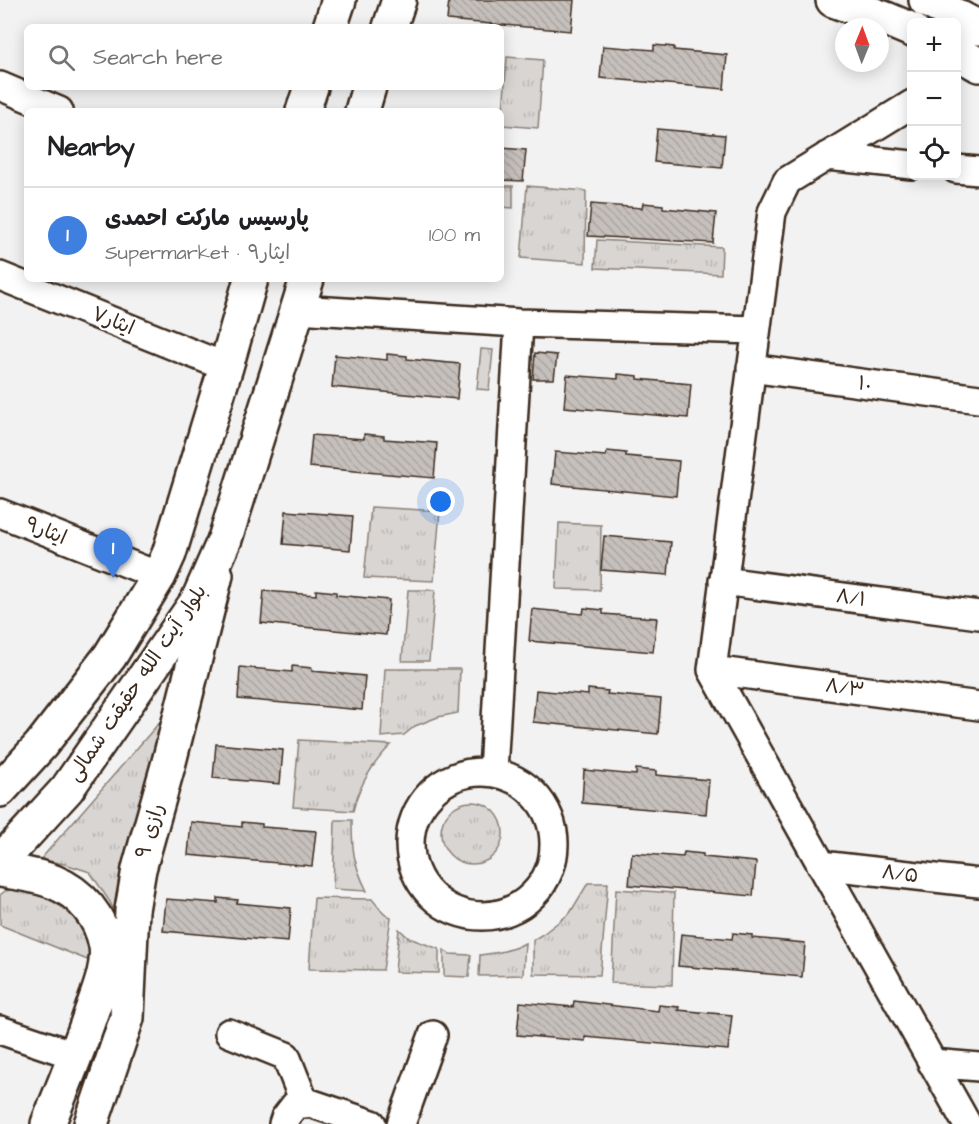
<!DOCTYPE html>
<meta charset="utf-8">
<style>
body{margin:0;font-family:"Architects Daughter","Playpen Sans Arabic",sans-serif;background:#f2f2f2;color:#202124}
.controls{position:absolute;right:18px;top:18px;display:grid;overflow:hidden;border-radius:9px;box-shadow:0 3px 15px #0003}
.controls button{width:54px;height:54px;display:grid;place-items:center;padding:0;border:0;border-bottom:2px solid #e0e0e0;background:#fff;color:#202124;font:30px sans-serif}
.compass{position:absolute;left:835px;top:18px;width:54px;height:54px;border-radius:50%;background:#fff;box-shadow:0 3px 15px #0003;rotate:1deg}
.you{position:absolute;left:441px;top:502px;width:21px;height:21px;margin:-15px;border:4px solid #fff;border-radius:50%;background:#1a73e8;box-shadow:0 0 0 9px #1a73e833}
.badge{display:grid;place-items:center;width:39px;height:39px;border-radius:50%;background:#111827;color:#fff;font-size:20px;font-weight:700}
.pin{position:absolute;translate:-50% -50px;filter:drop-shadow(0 2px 3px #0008)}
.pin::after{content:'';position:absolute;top:32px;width:21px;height:18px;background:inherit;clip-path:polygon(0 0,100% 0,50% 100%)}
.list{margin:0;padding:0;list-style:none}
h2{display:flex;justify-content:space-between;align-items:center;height:78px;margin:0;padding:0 24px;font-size:26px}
h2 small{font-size:20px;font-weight:400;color:#757577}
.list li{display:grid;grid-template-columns:39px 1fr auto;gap:18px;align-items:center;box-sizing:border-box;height:96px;padding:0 24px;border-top:2px solid #e0e0e0}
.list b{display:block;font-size:22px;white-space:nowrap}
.list p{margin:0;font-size:20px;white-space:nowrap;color:#757577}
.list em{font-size:20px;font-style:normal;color:#757577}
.icon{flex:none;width:33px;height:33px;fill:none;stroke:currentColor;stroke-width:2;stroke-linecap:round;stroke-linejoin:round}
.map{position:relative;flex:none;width:979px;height:1124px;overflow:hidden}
.search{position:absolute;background:#fff;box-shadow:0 3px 15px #0003;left:24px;top:24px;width:480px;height:66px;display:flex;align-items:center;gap:15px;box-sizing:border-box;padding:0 21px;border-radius:9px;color:#757577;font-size:22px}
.panel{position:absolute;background:#fff;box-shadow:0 3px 15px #0003;left:24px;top:108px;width:480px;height:174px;border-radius:9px}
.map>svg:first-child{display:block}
.grass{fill:url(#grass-tufts);stroke:#8a8078;stroke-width:1.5}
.building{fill:url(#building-back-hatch);stroke:#3b2a1e;stroke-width:1.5}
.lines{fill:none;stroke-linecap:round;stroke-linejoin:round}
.minor-casing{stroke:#3b2a1e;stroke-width:32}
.tertiary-casing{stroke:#3b2a1e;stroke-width:38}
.secondary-casing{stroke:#3b2a1e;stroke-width:38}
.minor{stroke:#fff;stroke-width:27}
.tertiary{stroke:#fff;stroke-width:33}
.secondary{stroke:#fff;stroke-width:33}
.labels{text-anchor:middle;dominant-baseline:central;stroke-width:4.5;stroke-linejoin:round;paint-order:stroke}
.street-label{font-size:20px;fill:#3b2a1e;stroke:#fff}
</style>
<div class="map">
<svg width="979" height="1124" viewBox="0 0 979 1124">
<defs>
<pattern id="grass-tufts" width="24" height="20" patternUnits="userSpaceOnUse" patternTransform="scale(1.5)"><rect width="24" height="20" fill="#d8d5d2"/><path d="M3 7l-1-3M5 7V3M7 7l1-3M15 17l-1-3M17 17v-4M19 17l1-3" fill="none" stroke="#bab7b4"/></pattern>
<pattern id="building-back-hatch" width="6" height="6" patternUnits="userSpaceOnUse" patternTransform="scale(1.5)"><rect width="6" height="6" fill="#c6c0bd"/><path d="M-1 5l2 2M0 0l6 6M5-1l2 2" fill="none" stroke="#aba5a2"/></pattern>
</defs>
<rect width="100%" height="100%" fill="#f3f2f2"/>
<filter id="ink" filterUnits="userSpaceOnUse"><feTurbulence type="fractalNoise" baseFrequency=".0167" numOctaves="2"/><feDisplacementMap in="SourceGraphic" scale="12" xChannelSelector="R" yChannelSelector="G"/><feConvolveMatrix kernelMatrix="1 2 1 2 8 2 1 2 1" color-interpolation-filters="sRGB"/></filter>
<g filter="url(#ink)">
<!-- grass -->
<path class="grass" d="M507 57 543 60 538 128 502 125Z
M501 186H513V208L501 207Z
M527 186 586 191 585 263 521 258Z
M597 240 722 247 721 274 595 268Z
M481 349 493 350 489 390 477 389Z
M371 507 440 511 434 581 364 578Z
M559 523 601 525 600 590 556 589Z
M408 590H435L429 661H402Z
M385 669H460L458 713 438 717 415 726 404 735 381 737Z
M178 701 122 929 110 902 90 872 65 864 40 860Z
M299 740 391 745C373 763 359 786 353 811L293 807Z
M441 833a31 31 0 1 1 62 0a31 31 0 1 1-62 0Z
M335 820H352C352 850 353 863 367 891L333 889Z
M588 883H608L600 975 533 974V940L543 934 570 913Z
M41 885 89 922 95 963 0 925V895L5 891Z
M616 889 674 893 672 985 611 983Z
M314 898 372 899 384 914 391 918 383 970 309 969Z
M399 929 409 938 439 949V973L395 972Z
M525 943 523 975 479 976 480 955C496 953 511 951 525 943Z
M444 950 450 954 471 955 469 977 444 976Z"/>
<!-- building -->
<path class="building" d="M449 0H574L571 31 447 20Z
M654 45 674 47V50L727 55 724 89 600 78 603 46 654 50Z
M657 129 725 135 722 168 654 162Z
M501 148 526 150 523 181 501 180Z
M643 203 663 205V208L716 213 713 243 588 236 591 204 642 208Z
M535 353 557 355 554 379H533Z
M387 354 407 356V359L460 364 457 399 332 387 335 355 387 360Z
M618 374 638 376V379L691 384 688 418 564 407 567 375 618 379Z
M364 434 384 436V439L437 443 434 478 309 467 312 435 364 439Z
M607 451 626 453V456L679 461 676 496 552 484 555 452 606 456Z
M286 511 353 516 350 550 283 544Z
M604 536 671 542 668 575 601 570Z
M316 590 336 592V595L389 600 386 635 261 623 264 591 316 595Z
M584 608 603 610V614L657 618 653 652 529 641 532 609 583 614Z
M292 666 312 668V671L365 676 362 710 238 699 240 667 292 672Z
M588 689 608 691 607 694 661 699 658 734 533 722 536 690 588 695Z
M216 744 283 750 280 784 213 778Z
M636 769 656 771V775L709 780 706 814 582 803 584 770 636 775Z
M191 822 242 827V822L262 824V827L316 831 312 866 188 855Z
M684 852 703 854V857L756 862 753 896 629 885 632 853 683 857Z
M218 898 238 900 237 903 291 908 288 942 163 931 166 899 218 903Z
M733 933 752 935V938L805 943 802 977 678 966 681 934 732 939Z
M574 1001 658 1011 659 1005 679 1007 678 1010 732 1015 728 1050 585 1037V1041L517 1035 520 1002 573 1007Z"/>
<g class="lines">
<defs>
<path id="minor" d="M0 86 59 111
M912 104 787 181 772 212 712 670 967 1124
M827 156 912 165
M956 169 979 171
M0 276 226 367
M297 309 519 323 756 330
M751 368 979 399
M0 513 159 576
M723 581 979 615
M712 670 979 706
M493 771 519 323
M410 844a72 72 0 1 1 144 0a72 72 0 1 1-144 0Z
M821 865 979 883
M0 1030 77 1056
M229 1033 286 1056 305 1104
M932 1063 979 1067
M283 1124 285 1118 295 1105 310 1103 372 1124
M401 1124 433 1035"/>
<path id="tertiary" d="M0 870C17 873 37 875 54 882 81 893 101 917 106 946 109 968 98 993 91 1013 78 1051 63 1087 48 1124
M91 1124 127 1018 132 910 139 869 169 762 216 575"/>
<path id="secondary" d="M833 0 886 19 912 30
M926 0 979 28
M330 27 339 0
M390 27 399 0
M956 52 979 65
M303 111 311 87
M362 111 369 87
M0 790 41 745 110 656 159 576 169 554 226 367 251 279
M0 862 67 789 198 600 225 539 307 279"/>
</defs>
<!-- minor casing -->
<use href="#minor" class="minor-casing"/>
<!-- tertiary casing -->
<use href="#tertiary" class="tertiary-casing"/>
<!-- secondary casing -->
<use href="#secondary" class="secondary-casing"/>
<!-- minor -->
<use href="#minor" class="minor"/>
<!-- tertiary -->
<use href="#tertiary" class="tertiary"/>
<!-- secondary -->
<use href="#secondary" class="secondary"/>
</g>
</g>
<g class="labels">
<!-- street labels -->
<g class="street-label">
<text transform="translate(113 321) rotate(22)">ایثار۷</text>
<text transform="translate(865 384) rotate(8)">۱۰</text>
<text transform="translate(46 531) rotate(22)">ایثار۹</text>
<text transform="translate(851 598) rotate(8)">۸/۱</text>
<text transform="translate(137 683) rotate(-56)">بلوار آیت الله حقیقت شمالی</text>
<text transform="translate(845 688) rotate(8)">۸/۳</text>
<text transform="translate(150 831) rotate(-74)">رازی ۹</text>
<text transform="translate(900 874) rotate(7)">۸/۵</text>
</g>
</g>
</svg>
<div class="controls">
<button>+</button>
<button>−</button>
<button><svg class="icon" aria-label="locate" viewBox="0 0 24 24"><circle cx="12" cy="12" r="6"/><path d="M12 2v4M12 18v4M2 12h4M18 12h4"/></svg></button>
</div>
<svg class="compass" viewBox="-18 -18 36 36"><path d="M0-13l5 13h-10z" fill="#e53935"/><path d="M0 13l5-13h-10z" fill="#757577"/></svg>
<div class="you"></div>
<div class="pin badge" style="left:113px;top:578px;background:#3f7fe0">1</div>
<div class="search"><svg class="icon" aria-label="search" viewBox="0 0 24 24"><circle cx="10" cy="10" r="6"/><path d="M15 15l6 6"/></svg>Search here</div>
<section class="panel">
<h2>Nearby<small></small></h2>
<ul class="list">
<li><span class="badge" style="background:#3f7fe0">1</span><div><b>پارسیس مارکت احمدی</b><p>Supermarket · ایثار۹</p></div><em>100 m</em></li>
</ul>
</section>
</div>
